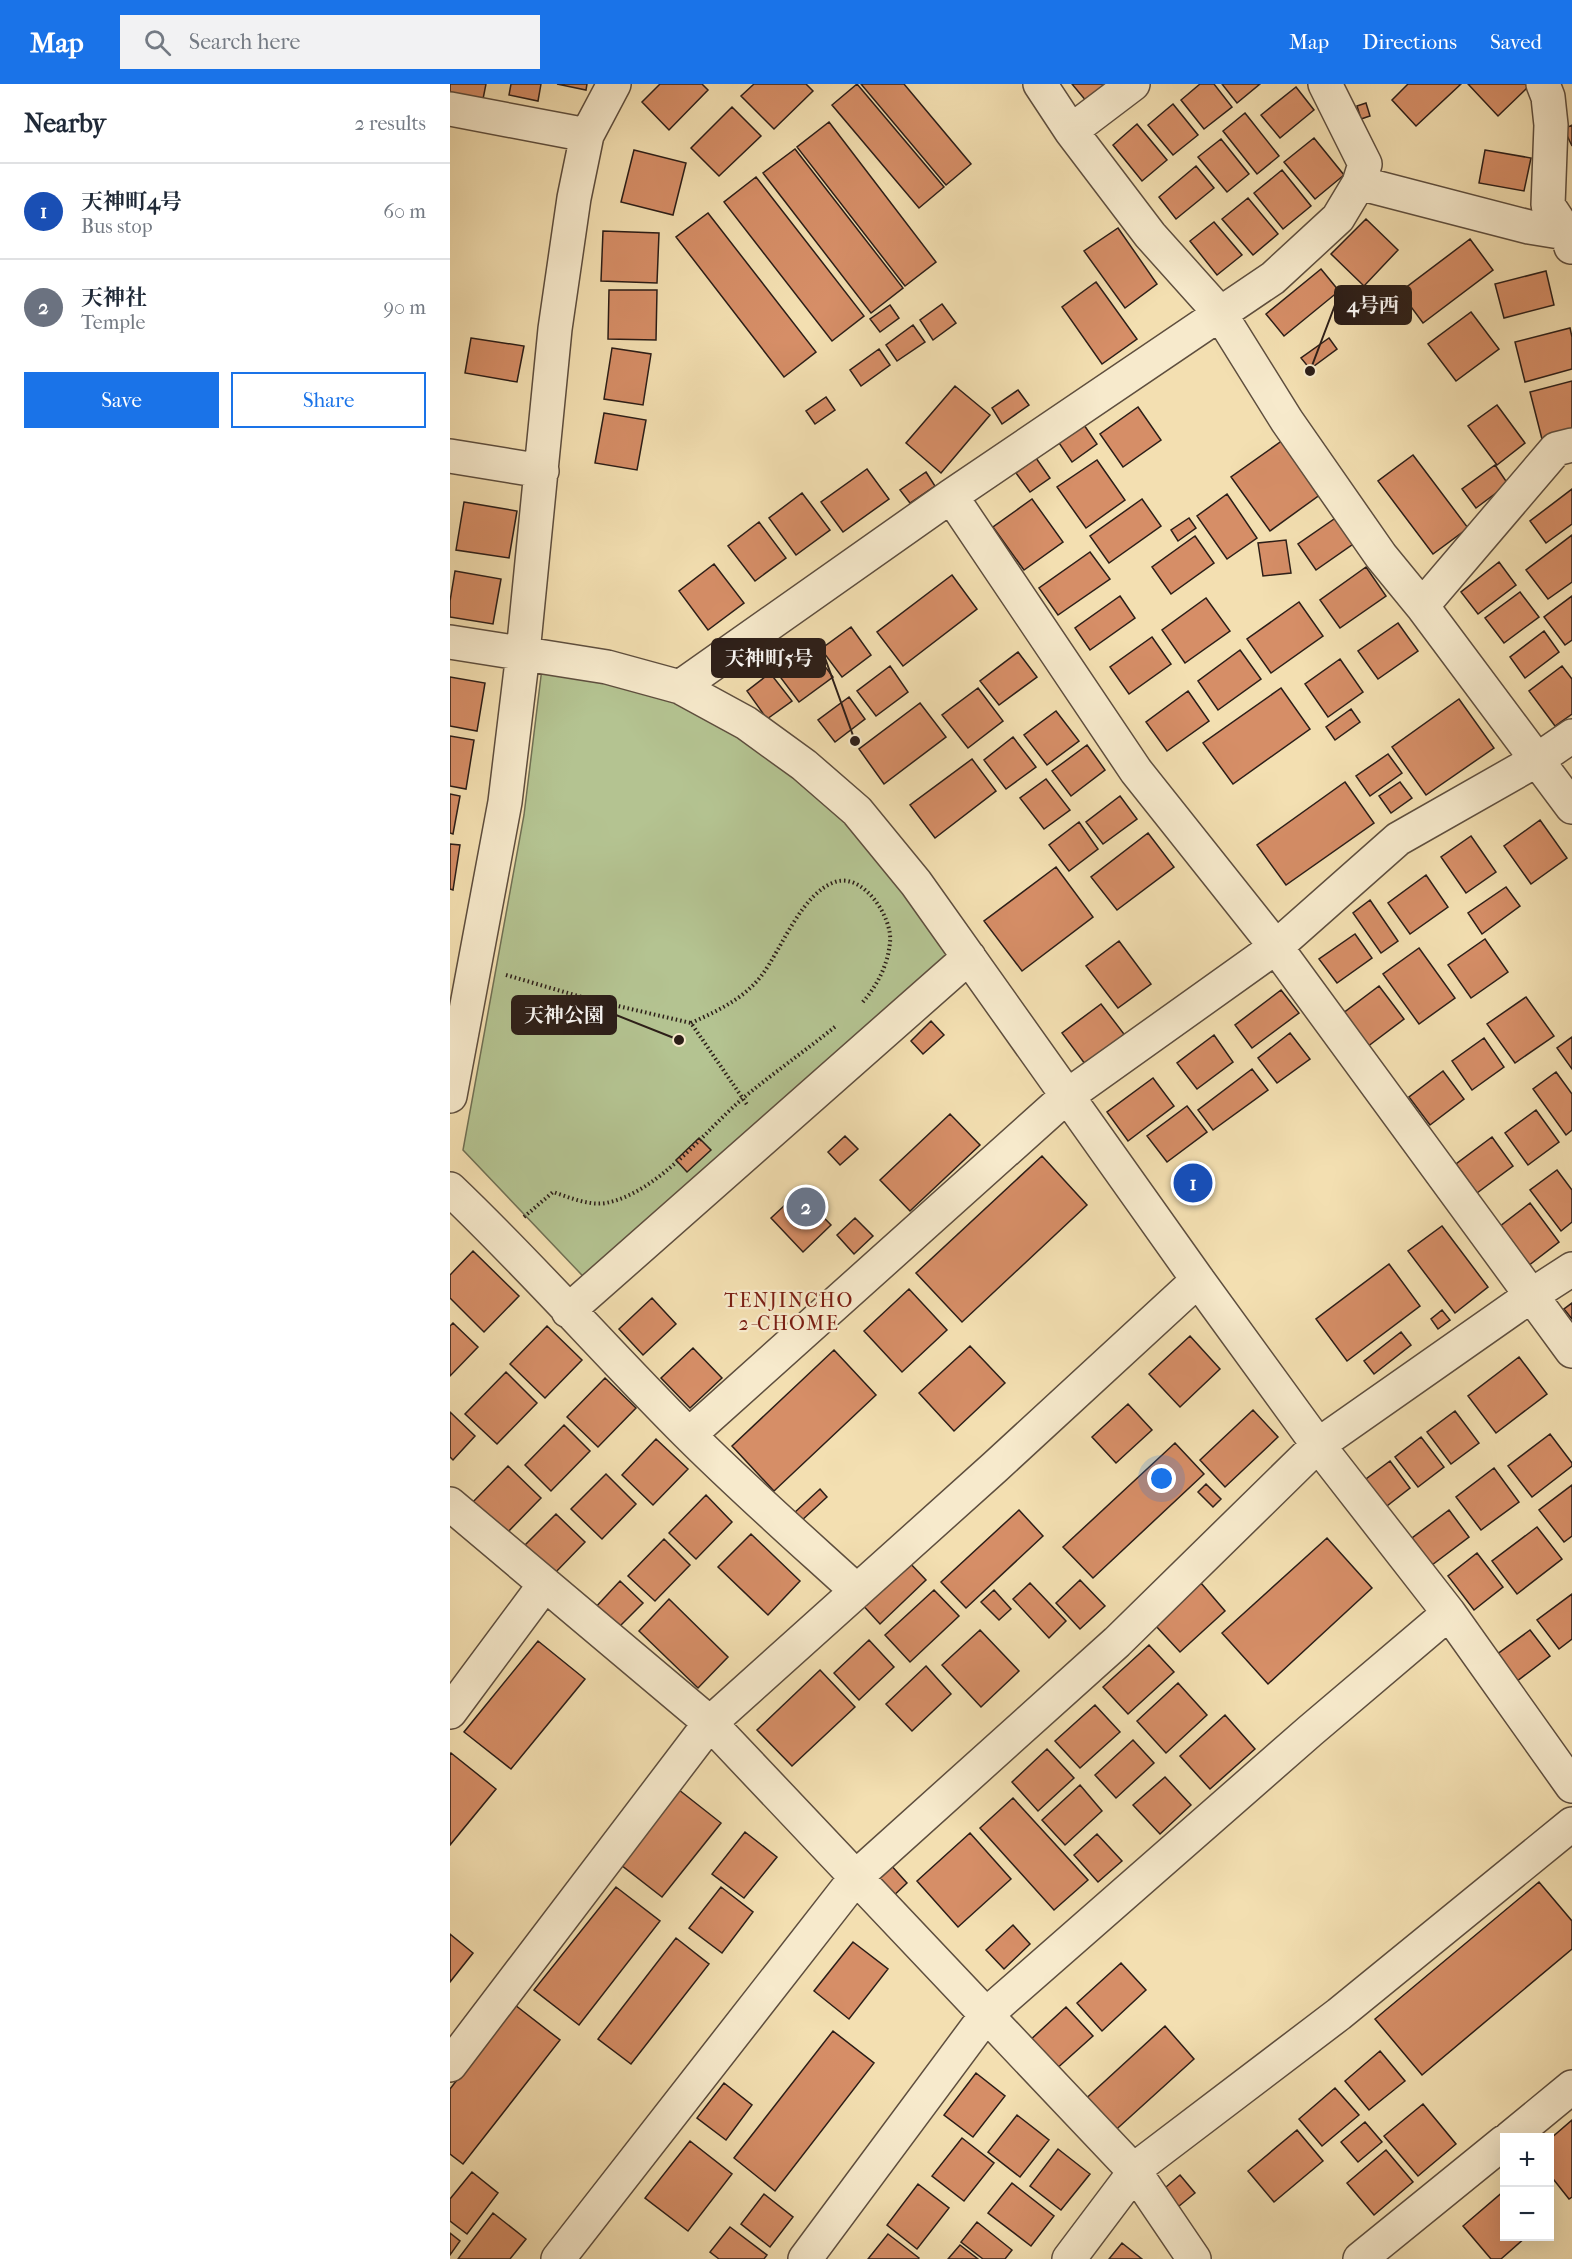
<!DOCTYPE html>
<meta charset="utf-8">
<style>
body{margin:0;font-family:"IM FELL French Canon","Noto Serif JP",serif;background:#f2f2f3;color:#1f2937}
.controls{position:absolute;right:18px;bottom:18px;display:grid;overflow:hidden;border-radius:0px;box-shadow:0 6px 24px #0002}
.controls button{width:54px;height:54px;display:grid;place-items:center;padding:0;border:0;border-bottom:2px solid #e0e1e3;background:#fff;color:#1f2937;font:30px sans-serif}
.you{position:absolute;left:712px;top:1395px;width:21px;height:21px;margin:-15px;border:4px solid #fff;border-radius:50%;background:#1a73e8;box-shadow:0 0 0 9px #1a73e833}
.badge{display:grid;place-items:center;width:39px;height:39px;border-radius:50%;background:#1a73e8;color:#fff;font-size:20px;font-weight:700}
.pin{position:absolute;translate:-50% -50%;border:3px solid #fff;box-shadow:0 2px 6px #0006}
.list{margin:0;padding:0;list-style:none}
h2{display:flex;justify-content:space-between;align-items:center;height:78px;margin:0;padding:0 24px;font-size:26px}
h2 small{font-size:20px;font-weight:400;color:#747a83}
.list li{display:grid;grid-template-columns:39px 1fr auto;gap:18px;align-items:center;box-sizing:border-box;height:96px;padding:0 24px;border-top:2px solid #e0e1e3}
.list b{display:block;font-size:22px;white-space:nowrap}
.list p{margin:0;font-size:20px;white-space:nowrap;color:#747a83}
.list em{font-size:20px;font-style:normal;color:#747a83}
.actions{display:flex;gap:12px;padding:18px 24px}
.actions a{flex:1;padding:14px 0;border:2px solid #1a73e8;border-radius:0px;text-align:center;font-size:21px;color:#1a73e8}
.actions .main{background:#1a73e8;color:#fff}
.icon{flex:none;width:33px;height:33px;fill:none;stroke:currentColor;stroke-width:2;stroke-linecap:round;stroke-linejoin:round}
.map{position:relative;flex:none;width:1122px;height:2175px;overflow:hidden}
header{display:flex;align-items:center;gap:36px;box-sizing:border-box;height:84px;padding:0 30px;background:#1a73e8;color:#fff}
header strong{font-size:28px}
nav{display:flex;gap:33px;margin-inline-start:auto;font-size:21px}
.search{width:420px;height:54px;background:#f2f2f3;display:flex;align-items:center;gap:15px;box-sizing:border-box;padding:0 21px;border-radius:0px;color:#747a83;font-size:22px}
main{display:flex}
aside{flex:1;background:#fff}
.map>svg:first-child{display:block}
.green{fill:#b4c391;stroke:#707054;stroke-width:1.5}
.building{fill:#d68e67;stroke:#2c1e18;stroke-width:1.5}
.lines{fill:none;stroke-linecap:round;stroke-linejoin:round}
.minor-casing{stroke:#5e4e3e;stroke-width:36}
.path{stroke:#2c1e18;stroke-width:4;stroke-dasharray:1.5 3;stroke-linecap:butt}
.minor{stroke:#f7eacc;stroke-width:33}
.labels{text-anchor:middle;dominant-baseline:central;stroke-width:4.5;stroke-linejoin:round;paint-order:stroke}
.neighbourhood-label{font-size:20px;letter-spacing:1.5px;fill:#7a1f14;stroke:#f7eacc}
.leader{fill:none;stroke:#2c1e18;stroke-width:2}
.callout-dot{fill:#2c1e18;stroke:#f7eacc;stroke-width:2}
.callout{fill:#2c1e18;stroke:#2c1e18;stroke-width:2}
.callout-label{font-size:20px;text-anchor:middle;font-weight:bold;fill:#fff}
</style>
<header>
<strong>Map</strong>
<div class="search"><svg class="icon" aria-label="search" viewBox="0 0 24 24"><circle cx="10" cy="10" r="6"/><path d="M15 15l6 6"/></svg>Search here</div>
<nav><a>Map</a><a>Directions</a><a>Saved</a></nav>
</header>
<main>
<aside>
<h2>Nearby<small>2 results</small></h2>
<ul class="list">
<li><span class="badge" style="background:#1a4fb4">1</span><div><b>天神町4号</b><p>Bus stop</p></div><em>60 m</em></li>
<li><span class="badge" style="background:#6b7280">2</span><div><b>天神社</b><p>Temple</p></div><em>90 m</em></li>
</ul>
<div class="actions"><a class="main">Save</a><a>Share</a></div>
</aside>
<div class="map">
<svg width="1122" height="2175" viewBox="0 0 1122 2175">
<rect width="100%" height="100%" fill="#f3dfb1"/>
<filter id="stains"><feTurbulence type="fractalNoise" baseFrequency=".00333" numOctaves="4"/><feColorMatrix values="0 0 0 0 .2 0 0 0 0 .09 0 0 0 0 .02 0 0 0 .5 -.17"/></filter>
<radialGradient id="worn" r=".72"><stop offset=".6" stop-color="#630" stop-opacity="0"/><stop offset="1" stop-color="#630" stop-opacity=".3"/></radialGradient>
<!-- green -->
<path class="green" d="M92 584 159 595 243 622 297 652 406 746 513 875 148 1208 13 1066 74 731Z"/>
<!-- building -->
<path class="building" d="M0 0H36L33 15 0 8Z
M61 0H91L88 17 59 11Z
M107 0H137L136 6Z
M210 0H252L258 6 219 46 192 18Z
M304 0H356L363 7 324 45 291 12Z
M407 0 494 103 469 124 382 21Z
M411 0H454L521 80 496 101Z
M622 0H658L637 18Z
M750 0H764L782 23 754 45 731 16Z
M772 0H810L787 19Z
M958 0H1011L966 42 942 16Z
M1018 0H1076L1078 3 1048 32Z
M846 3 864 26 830 54 811 31Z
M916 19 920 32 911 35 907 22Z
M723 20 748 51 723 71 698 41Z
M282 23 311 52 269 92 241 64Z
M795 29 829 72 807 90 773 47Z
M379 38 486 178 455 202 347 63Z
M687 40 717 76 692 97 663 61Z
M1122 41V62L1114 45Z
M864 54 894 91 865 115 834 78Z
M771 55 799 90 777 108 748 73Z
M345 65 453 204 421 229 313 89Z
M184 66 236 79 223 131 171 118Z
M1035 66 1081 74 1074 107 1029 99Z
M746 82 764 104 726 135 709 113Z
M832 86 861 122 833 145 804 109Z
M306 93 414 232 382 257 274 118Z
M798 114 828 150 803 171 772 135Z
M258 129 366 268 334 293 226 153Z
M916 135 948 166 914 202 881 170Z
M764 138 792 171 767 191 740 157Z
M668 144 707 200 675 224 634 167Z
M153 147 209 149 207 199 151 197Z
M1020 155 1043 186 973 239 950 208Z
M871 185 889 207 834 252 816 230Z
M1096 187 1104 221 1054 234 1045 200Z
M646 198 687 255 652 280 612 223Z
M159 206H207L206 256 158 255Z
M492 220 506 239 483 256 470 236Z
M440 221 449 234 430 248 420 235Z
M1021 228 1049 265 1006 297 978 260Z
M463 241 475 258 447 277 436 261Z
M1120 244 1122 253V285L1075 298 1065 258Z
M21 254 74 262 67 298 15 289Z
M879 254 887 265 860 285 851 274Z
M162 264 201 270 193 321 154 315Z
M429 265 440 281 411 302 400 286Z
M1122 297V347L1092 355 1080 308Z
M505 302 540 331 491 389 456 359Z
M568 306 579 321 552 340 542 324Z
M376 313 385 326 365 340 356 327Z
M1047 321 1075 359 1047 381 1018 342Z
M688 323 711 356 673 383 650 350Z
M154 329 196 336 187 386 145 379Z
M632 338 647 360 622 378 607 356Z
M833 356 871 410 820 447 781 393Z
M963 371 1018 444 983 470 928 397Z
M586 374 600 394 580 408 566 389Z
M647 376 675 416 636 444 607 403Z
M1045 381 1058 400 1026 424 1012 405Z
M417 385 439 415 393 448 371 418Z
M476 388 485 402 460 419 450 406Z
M1122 405V440L1096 459 1080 437Z
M352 409 380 446 346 471 319 434Z
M777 410 807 454 777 475 747 432Z
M582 415 613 458 574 486 543 443Z
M692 415 711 442 659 479 640 452Z
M14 418 67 427 59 474 6 466Z
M887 433 906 458 866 486 848 460Z
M739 434 746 444 728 457 721 446Z
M309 438 336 474 305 497 278 462Z
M1122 451V498L1098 515 1076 486Z
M745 452 764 479 721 510 702 483Z
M836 456 841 489 813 492 808 459Z
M640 468 660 495 608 531 589 504Z
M1049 478 1066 501 1028 530 1011 508Z
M264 480 294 519 258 546 229 507Z
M916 483 936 512 890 544 870 516Z
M5 487 51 495 43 540 0 533V517Z
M502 491 527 525 453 582 427 548Z
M1070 508 1089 533 1054 559 1035 534Z
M670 512 685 534 640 566 625 544Z
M1122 512V556L1115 561 1094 533Z
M756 514 780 547 735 579 712 546Z
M849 518 873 552 821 589 797 555Z
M948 539 968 567 928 595 908 567Z
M401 543 421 571 392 593 371 565Z
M1094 547 1109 568 1075 594 1060 573Z
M702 553 721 580 679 610 660 583Z
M361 564 383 593 349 618 328 590Z
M790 566 811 595 768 626 748 597Z
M568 568 587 593 549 621 530 597Z
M890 575 913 608 878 633 855 600Z
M440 582 458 608 426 632 407 607Z
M1112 582 1122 595V630L1105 642 1079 607Z
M320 589 342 617 317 635 297 607Z
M0 593 35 599 27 647 0 642Z
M528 604 553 637 518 664 492 631Z
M831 604 860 645 783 700 753 659Z
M738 607 759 637 717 667 696 638Z
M399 613 415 635 385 658 368 636Z
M1009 615 1044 664 976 711 942 663Z
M470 619 496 653 434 700 409 665Z
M901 625 910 638 885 656 876 643Z
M606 627 629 657 597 681 574 651Z
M0 652 24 656 16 705 0 702Z
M563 653 586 683 556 705 534 676Z
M637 661 655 686 621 712 602 687Z
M938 670 952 689 920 712 906 692Z
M522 675 546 707 485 754 460 721Z
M596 695 620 726 594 745 570 714Z
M895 698 924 739 836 801 807 761Z
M950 698 962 714 941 729 929 712Z
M0 710 10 712 3 750 0 749Z
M670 712 687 735 653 760 636 738Z
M1090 736 1117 774 1081 800 1054 762Z
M629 738 648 765 619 787 599 761Z
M698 749 724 783 667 826 641 793Z
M1021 752 1046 788 1016 809 991 773Z
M0 760 10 761 3 806 0 805Z
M606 783 643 833 572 887 534 837Z
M976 791 998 823 960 850 938 819Z
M1056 803 1070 822 1032 850 1018 829Z
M920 816 948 857 931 869 903 829Z
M905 850 922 874 887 899 869 875Z
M1035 855 1058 888 1021 914 998 881Z
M669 857 701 900 668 924 636 882Z
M969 864 1005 914 969 940 933 890Z
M929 902 954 935 917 963 892 930Z
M831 906 849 929 802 964 785 941Z
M1076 913 1104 952 1065 979 1037 940Z
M651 920 677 954 638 984 612 949Z
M481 937 494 951 473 970 461 957Z
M840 949 860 975 827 999 808 974Z
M764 951 783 978 747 1005 727 979Z
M1122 953V985L1107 964Z
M1034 954 1054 983 1022 1006 1002 977Z
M802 985 818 1006 763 1046 748 1026Z
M993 987 1014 1015 980 1041 959 1013Z
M1106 988 1122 1010V1046L1116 1051 1083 1005Z
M703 994 724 1022 678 1057 657 1028Z
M737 1022 757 1048 717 1078 697 1052Z
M1086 1026 1109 1058 1078 1081 1055 1049Z
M500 1030 530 1061 460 1127 430 1096Z
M395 1052 408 1065 390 1081 378 1068Z
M1042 1053 1063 1082 1027 1109 1006 1080Z
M249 1054 261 1066 237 1088 226 1076Z
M592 1072 637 1121 512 1238 466 1189Z
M1107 1086 1122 1106V1138L1111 1147 1080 1106Z
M349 1108 381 1141 353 1168 321 1134Z
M1080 1119 1109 1158 1078 1182 1049 1143Z
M405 1134 423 1152 404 1170 387 1151Z
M992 1142 1038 1203 1005 1229 958 1167Z
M23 1167 69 1212 34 1248 0 1214V1191Z
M939 1180 970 1222 897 1277 866 1235Z
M459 1205 497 1246 452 1288 414 1247Z
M202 1214 226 1240 193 1271 169 1245Z
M1122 1219V1235L1114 1225Z
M992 1226 1000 1236 988 1245 981 1235Z
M3 1239 28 1263 0 1292V1242Z
M97 1242 132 1276 95 1314 60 1280Z
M951 1248 961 1261 924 1290 914 1277Z
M740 1252 770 1285 730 1323 699 1290Z
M520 1262 555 1299 504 1347 469 1309Z
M243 1264 272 1294 240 1324 211 1294Z
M384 1266 426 1311 324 1407 282 1362Z
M1069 1273 1097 1310 1046 1349 1018 1312Z
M56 1288 87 1319 47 1360 15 1330Z
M155 1294 186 1324 148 1363 117 1333Z
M678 1320 702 1346 666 1379 642 1353Z
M803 1326 828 1353 775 1403 750 1376Z
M1005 1327 1029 1359 1001 1380 977 1348Z
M0 1328 25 1352 3 1376 0 1373Z
M114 1341 140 1367 101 1407 75 1381Z
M1100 1350 1122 1379V1382L1082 1413 1058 1382Z
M971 1353 994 1383 968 1403 945 1373Z
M206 1355 238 1385 203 1421 172 1391Z
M725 1359 754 1390 643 1494 613 1463Z
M940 1377 960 1404 933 1425 912 1398Z
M58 1382 91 1414 53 1453 20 1421Z
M1044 1384 1069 1418 1031 1446 1006 1413Z
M156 1390 186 1420 152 1455 121 1425Z
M756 1400 771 1415 763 1423 748 1408Z
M1122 1401V1452L1114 1458 1089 1426Z
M370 1405 377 1413 350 1438 343 1430Z
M256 1411 282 1438 246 1475 219 1449Z
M569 1426 593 1452 516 1524 491 1498Z
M999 1426 1019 1453 982 1481 962 1454Z
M106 1430 135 1458 102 1492 73 1463Z
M1087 1443 1112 1475 1067 1510 1042 1477Z
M301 1450 350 1497 318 1531 268 1483Z
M877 1454 922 1504 818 1600 772 1549Z
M214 1455 240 1481 205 1517 178 1492Z
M1027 1469 1053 1503 1024 1526 998 1492Z
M456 1475 476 1496 430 1540 410 1518Z
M630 1496 655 1522 630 1545 606 1519Z
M170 1497 193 1519 166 1546 144 1525Z
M580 1499 616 1537 599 1554 563 1515Z
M751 1499 775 1527 730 1568 705 1541Z
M484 1506 509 1532 460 1578 435 1551Z
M544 1506 561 1525 549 1536 531 1518Z
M1122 1510V1555L1109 1565 1087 1536Z
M219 1515 278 1573 248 1604 189 1547Z
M530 1546 569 1587 531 1623 492 1581Z
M1080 1546 1100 1572 1062 1601 1042 1574Z
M419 1556 444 1583 409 1616 384 1589Z
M88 1557 135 1595 61 1685 14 1648Z
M699 1561 724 1588 678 1630 653 1603Z
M476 1582 501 1610 462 1647 436 1620Z
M370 1586 405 1623 342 1682 307 1646Z
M728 1599 757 1631 716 1669 687 1637Z
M645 1621 670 1648 630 1684 605 1657Z
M775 1631 805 1665 760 1705 730 1672Z
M683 1656 704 1679 666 1714 645 1691Z
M597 1665 624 1694 588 1727 562 1698Z
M1 1669 46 1705 0 1761V1671Z
M715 1693 741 1721 710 1750 683 1721Z
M630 1701 652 1727 615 1761 592 1736Z
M224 1702 271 1739 212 1813 166 1777Z
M563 1714 638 1796 604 1826 530 1744Z
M295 1748 327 1773 294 1814 262 1790Z
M520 1749 561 1795 508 1843 467 1797Z
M647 1750 672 1777 648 1798 624 1771Z
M439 1779 457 1799 439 1816 420 1796Z
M1089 1798 1122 1837V1865L972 1991 925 1935Z
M166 1803 210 1837 129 1941 84 1906Z
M271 1803 303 1828 272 1869 239 1844Z
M563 1841 580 1860 554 1885 536 1866Z
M0 1850 23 1869 0 1898Z
M226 1854 259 1880 181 1980 148 1955Z
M403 1858 438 1885 399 1935 364 1907Z
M671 1879 696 1906 652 1947 627 1919Z
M65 1921 110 1956 13 2080 0 2070V2005Z
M616 1923 643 1952 604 1987 578 1958Z
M715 1942 744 1975 659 2052 630 2020Z
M383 1947 424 1979 325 2107 284 2074Z
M930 1967 955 1997 919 2026 895 1997Z
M526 1989 555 2012 523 2053 494 2031Z
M274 1999 302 2021 276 2056 247 2034Z
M885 2004 909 2031 872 2062 849 2035Z
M973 2020 1006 2060 968 2092 934 2052Z
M567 2031 599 2056 570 2093 538 2068Z
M1122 2036V2113L1119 2115 1100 2091V2055Z
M915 2038 932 2058 908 2078 891 2058Z
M847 2046 873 2077 824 2118 798 2087Z
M512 2054 544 2079 514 2117 482 2092Z
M240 2057 282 2090 238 2147 195 2114Z
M608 2065 640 2090 611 2126 580 2102Z
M936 2066 963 2098 924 2131 897 2099Z
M22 2088 48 2109 17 2150 0 2137V2115Z
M730 2091 745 2109 723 2127 709 2109Z
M562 2099 604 2132 581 2162 538 2129Z
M468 2100 499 2124 467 2165 437 2141Z
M1054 2107V2152H1077L1051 2175H1041L1013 2142Z
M314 2110 343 2133 320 2163 291 2140Z
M43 2129 76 2155 60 2175H8Z
M527 2138 562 2166 555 2175H533L511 2158Z
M280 2143 317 2171 314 2175H269L260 2168Z
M0 2149 10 2157 0 2171Z
M438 2150 469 2174 468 2175H418Z
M672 2159 692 2175H659Z
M510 2161 528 2175H498Z"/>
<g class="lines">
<defs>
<path id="minor" d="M590 0 621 47 700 151 769 228 837 337 931 472 972 522 1122 723
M1093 0 1098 13 1101 41 1098 121 1117 150 1121 163
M0 25 137 51
M621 47 683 0
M909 99 1079 143 1122 150
M0 372 92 387
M501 412 686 687 826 863 1122 1267
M972 522 1106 365 1122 361
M0 558 157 583 230 603 296 639 354 681 407 727 466 799 748 1196 868 1361 999 1529 1122 1702
M230 603 501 412 823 194 888 134 909 99 915 80 875 0
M0 1012 55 718 73 569 105 245 124 114 137 51 164 0
M0 1105C82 1183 157 1269 237 1349 292 1404 350 1455 407 1507
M118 1227 519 873
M239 1351 617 1012 826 863 948 755 1087 676 1122 652
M0 1420 260 1639 685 2088 744 2175
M0 1628 95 1500
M0 1981 260 1639 545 1383 748 1196
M1060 2054 1122 2003
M108 2175 407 1792 667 1558 868 1361 1082 1211 1122 1185
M355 2175 537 1930 860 1647 999 1529
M619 2175 689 2082 889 1930 1122 1740
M910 2175 1054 2058"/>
</defs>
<!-- minor casing -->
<use href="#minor" class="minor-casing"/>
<!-- path -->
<path class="path" d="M56 891 142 916 241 939 298 1022
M241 939C267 927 294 915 312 891 332 864 352 809 385 798 413 788 443 834 440 858 438 881 427 902 412 919
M74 1133 103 1108C119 1113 138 1122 156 1119 209 1108 253 1049 292 1015 322 990 355 967 386 942"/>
<!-- minor -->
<use href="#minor" class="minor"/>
</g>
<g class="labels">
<!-- neighbourhood labels -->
<g class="neighbourhood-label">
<text x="339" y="1216">TENJINCHO<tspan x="339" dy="23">2-CHOME</tspan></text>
</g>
</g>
<!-- callouts -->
<path class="leader" d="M860 287L885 221M405 657L375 574M229 956L166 931"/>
<g class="callout-dot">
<circle cx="860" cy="287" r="6"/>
<circle cx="405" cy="657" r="6"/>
<circle cx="229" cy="956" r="6"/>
</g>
<g class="callout">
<rect x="885" y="202" width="76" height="38" rx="6"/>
<rect x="262" y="555" width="113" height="38" rx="6"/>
<rect x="62" y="912" width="104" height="38" rx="6"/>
</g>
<g class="callout-label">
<text x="923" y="228">4号西</text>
<text x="319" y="581">天神町5号</text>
<text x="114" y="938">天神公園</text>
</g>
<rect width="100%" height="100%" filter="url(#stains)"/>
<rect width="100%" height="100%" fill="url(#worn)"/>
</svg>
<div class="controls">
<button>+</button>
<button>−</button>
</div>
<div class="you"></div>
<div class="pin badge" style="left:743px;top:1099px;background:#1a4fb4">1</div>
<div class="pin badge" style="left:356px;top:1123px;background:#6b7280">2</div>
</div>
</main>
